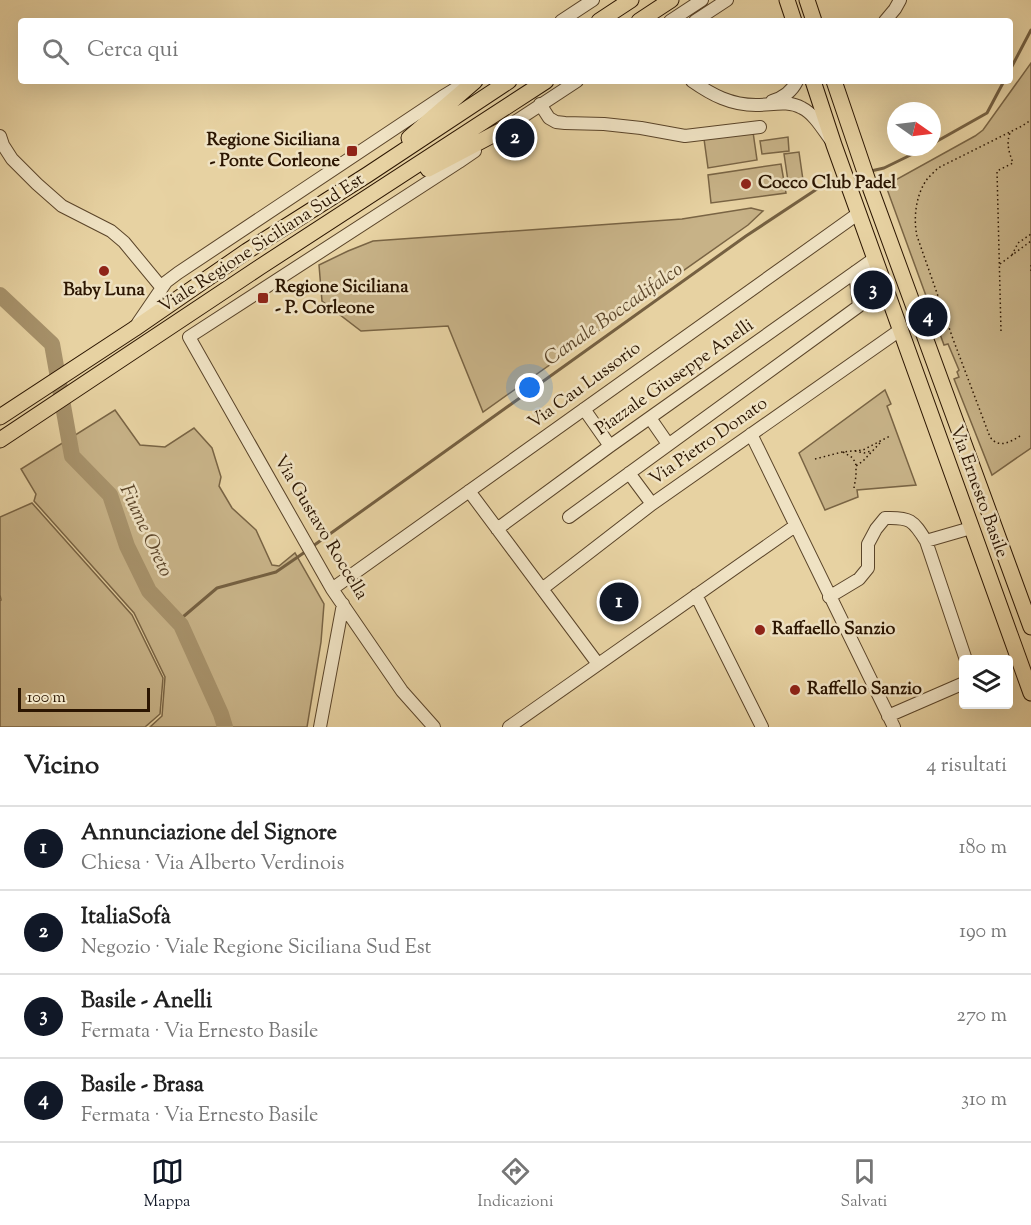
<!DOCTYPE html>
<html lang="it">
<meta charset="utf-8">
<style>
body{margin:0;font-family:"Sorts Mill Goudy",serif;background:#f2f2f2;color:#222}
.controls{position:absolute;right:18px;bottom:18px;display:grid;overflow:hidden;border-radius:6px;box-shadow:0 6px 24px #0002}
.controls button{width:54px;height:54px;display:grid;place-items:center;padding:0;border:0;border-bottom:2px solid #e0e0e0;background:#fff;color:#222;font:30px sans-serif}
.compass{position:absolute;left:887px;top:102px;width:54px;height:54px;border-radius:50%;background:#fff;box-shadow:0 6px 24px #0002;rotate:104deg}
.scale{position:absolute;left:18px;bottom:15px;width:132px;box-sizing:border-box;padding-left:6px;border:3px solid #2b1501;border-top:0;font-size:16px;line-height:21px;white-space:nowrap;color:#2b1501;-webkit-text-stroke:4px #efe2c3;paint-order:stroke}
.you{position:absolute;left:530px;top:388px;width:21px;height:21px;margin:-15px;border:4px solid #fff;border-radius:50%;background:#1a73e8;box-shadow:0 0 0 9px #1a73e833}
.badge{display:grid;place-items:center;width:39px;height:39px;border-radius:50%;background:#111827;color:#fff;font-size:20px;font-weight:700}
.pin{position:absolute;translate:-50% -50%;border:3px solid #fff;box-shadow:0 2px 6px #0006}
.list{margin:0;padding:0;list-style:none}
h2{display:flex;justify-content:space-between;align-items:center;height:78px;margin:0;padding:0 24px;font-size:26px}
h2 small{font-size:20px;font-weight:400;color:#767676}
.list li{display:grid;grid-template-columns:39px 1fr auto;gap:18px;align-items:center;box-sizing:border-box;height:84px;padding:0 24px;border-top:2px solid #e0e0e0}
.list b{display:block;font-size:22px;white-space:nowrap}
.list p{margin:0;font-size:20px;white-space:nowrap;color:#767676}
.list em{font-size:20px;font-style:normal;color:#767676}
.icon{flex:none;width:33px;height:33px;fill:none;stroke:currentColor;stroke-width:2;stroke-linecap:round;stroke-linejoin:round}
.map{position:relative;flex:none;width:1031px;height:727px;overflow:hidden}
.search{position:absolute;background:#fff;box-shadow:0 6px 24px #0002;left:18px;right:18px;top:18px;height:66px;display:flex;align-items:center;gap:15px;box-sizing:border-box;padding:0 21px;border-radius:6px;color:#767676;font-size:22px}
.sheet{height:414px;background:#fff}
nav{display:flex;justify-content:space-around;align-items:center;box-sizing:border-box;height:84px;border-top:2px solid #e0e0e0;background:#fff;font-size:16px;color:#767676}
nav a{display:grid;justify-items:center;gap:3px}
nav .on{color:#111827}
.map>svg:first-child{display:block}
.green{fill:#c7b287;stroke:#796444;stroke-width:1.5}
.lines{fill:none;stroke-linecap:round;stroke-linejoin:round}
.stream{stroke:#756041;stroke-width:3}
.river{stroke:#a7926b;stroke-width:16}
.minor-casing{stroke:#5a4429;stroke-width:14}
.major-casing{stroke:#2b1501;stroke-width:17}
.path{stroke:#2b1501;stroke-width:1.5;stroke-dasharray:1.5 3;stroke-linecap:butt}
.minor{stroke:#efe2c3;stroke-width:12}
.major{stroke:#e7d2a2;stroke-width:15}
.poi-dot{fill:#8f2418;stroke:#efe2c3;stroke-width:2}
.labels{text-anchor:middle;dominant-baseline:central;stroke-width:5;stroke-linejoin:round;paint-order:stroke}
.poi-label{font-size:18px;font-weight:bold;fill:#2b1501;stroke:#efe2c3;text-anchor:start}
.street-label{font-size:18px;fill:#2b1501;stroke:#efe2c3}
.water-label{font-size:20px;font-style:italic;fill:#5d472b;stroke:#efe2c3}
</style>
<div class="map">
<svg width="1031" height="727" viewBox="0 0 1031 727">
<rect width="100%" height="100%" fill="#e7d2a2"/>
<filter id="stains"><feTurbulence type="fractalNoise" baseFrequency=".00333" numOctaves="4"/><feColorMatrix values="0 0 0 0 .2 0 0 0 0 .09 0 0 0 0 .02 0 0 0 .5 -.17"/></filter>
<radialGradient id="worn" r=".72"><stop offset=".6" stop-color="#630" stop-opacity="0"/><stop offset="1" stop-color="#630" stop-opacity=".3"/></radialGradient>
<!-- green -->
<path class="green" d="M1031 63V448L992 475 954 379 959 377 957 372 959 370 948 344 944 345 887 189 892 187 890 183 975 136 983 130Z
M753 132 757 160 708 168 704 139Z
M788 137 789 151 762 154 760 141Z
M799 152 803 180 788 181 784 154Z
M781 164 786 193 711 203 708 175Z
M751 208 763 211 748 225 483 412 448 326 361 331 322 301 319 265 348 251 373 241 682 219Z
M885 390 891 404 887 406 916 485 857 490 858 497 825 510 799 453Z
M115 410 140 445 165 447 194 428 212 448 221 477 219 486 232 508 256 530 272 565 279 566 295 553 324 604 321 642 307 727H150L162 716 165 677 134 613 34 501 36 494 21 469Z
M32 503 132 615 163 678 160 714 145 727H0V601L1 600 0 595V517Z"/>
<g class="lines">
<!-- stream -->
<path class="stream" d="M1010 70 1031 30
M932 144 987 113 1004 81
M871 171 884 168 927 147
M313 546 746 236 823 185 842 179
M177 622 217 588 276 572 305 552"/>
<!-- river -->
<path class="river" d="M0 295 52 344 72 456 110 495 127 546 149 591 181 625 221 714 225 727"/>
<defs>
<path id="minor" d="M561 21 593 0
M670 21 702 0
M695 21 727 0
M885 21 895 9 900 0
M692 81C712 95 731 105 756 105 772 105 788 100 802 108 814 114 822 128 830 139
M772 101C783 98 792 91 797 81
M540 104 549 118 556 122 565 123 604 124 641 128 685 136 760 127
M498 133 577 81
M0 136 3 145 12 159 37 184 62 206 111 231 124 242 162 288
M138 323 166 282 178 273 442 97 465 83
M584 409 610 446
M650 418 668 444
M751 434 894 727
M629 473 652 504
M469 491 598 664
M569 517 859 306 855 272
M497 529 610 446 875 258
M926 541 966 660
M332 589 859 213
M542 589 652 504 900 330
M696 595 762 727
M829 597 859 579 868 568V544L876 529 885 518C910 517 913 520 926 541L971 528
M888 716 964 683
M320 727 343 604
M434 727 402 691 332 589 189 337 459 162 475 151
M509 727 795 526"/>
<path id="major" d="M787 0 794 21
M807 0 814 21
M599 21 631 0
M639 21 671 0
M813 81 834 145 1031 693
M834 81 870 187 1031 627
M409 138 475 81
M428 169 504 129
M0 417 134 329 247 251 367 175 509 81
M0 440 260 267 546 81"/>
</defs>
<!-- minor casing -->
<use href="#minor" class="minor-casing"/>
<!-- major casing -->
<use href="#major" class="major-casing"/>
<!-- path -->
<path class="path" d="M1012 255 1018 243 1031 234
M1000 264 1031 241
M1031 265V274
M1001 331 997 171 1013 163C1009 152 1006 144 1010 133
M1020 436C1010 442 999 449 990 437L953 339 917 236C913 218 916 193 928 178 931 175 935 171 938 168L1022 126 1031 120
M855 451 864 453 871 451
M843 452 853 458 856 465
M815 459 842 452 863 450 890 436
M854 488 856 476V466L863 461 880 443"/>
<!-- minor -->
<use href="#minor" class="minor"/>
<!-- major -->
<use href="#major" class="major"/>
</g>
<!-- markers -->
<g class="poi-dot">
<rect x="346" y="145" width="12" height="12" rx="3"/>
<circle cx="746" cy="184" r="6"/>
<circle cx="104" cy="271" r="6"/>
<rect x="257" y="292" width="12" height="12" rx="3"/>
<circle cx="760" cy="630" r="6"/>
<circle cx="795" cy="690" r="6"/>
</g>
<g class="labels">
<!-- poi labels -->
<g class="poi-label">
<text x="340" y="141" text-anchor="end">Regione Siciliana<tspan x="340" dy="21">- Ponte Corleone</tspan></text>
<text x="758" y="184">Cocco Club Padel</text>
<text x="275" y="288">Regione Siciliana<tspan x="275" dy="21">- P. Corleone</tspan></text>
<text x="104" y="291" text-anchor="middle">Baby Luna</text>
<text x="772" y="630">Raffaello Sanzio</text>
<text x="807" y="690">Raffello Sanzio</text>
</g>
<!-- street labels -->
<g class="street-label">
<text transform="translate(262 244) rotate(-33)">Viale Regione Siciliana Sud Est</text>
<text transform="translate(675 378) rotate(-35)">Piazzale Giuseppe Anelli</text>
<text transform="translate(585 386) rotate(-36)">Via Cau Lussorio</text>
<text transform="translate(709 442) rotate(-35)">Via Pietro Donato</text>
<text transform="translate(978 492) rotate(70)">Via Ernesto Basile</text>
<text transform="translate(320 528) rotate(59)">Via Gustavo Roccella</text>
</g>
<!-- water labels -->
<g class="water-label">
<text transform="translate(614 315) rotate(-35)">Canale Boccadifalco</text>
<text transform="translate(145 531) rotate(65)">Fiume Oreto</text>
</g>
</g>
<rect width="100%" height="100%" filter="url(#stains)"/>
<rect width="100%" height="100%" fill="url(#worn)"/>
</svg>
<div class="controls">
<button><svg class="icon" aria-label="layers" viewBox="0 0 24 24"><path d="M12 4l9 5-9 5-9-5zM3 14l9 5 9-5"/></svg></button>
</div>
<svg class="compass" viewBox="-18 -18 36 36"><path d="M0-13l5 13h-10z" fill="#e53935"/><path d="M0 13l5-13h-10z" fill="#767676"/></svg>
<div class="scale">100 m</div>
<div class="you"></div>
<div class="pin badge" style="left:619px;top:602px">1</div>
<div class="pin badge" style="left:515px;top:138px">2</div>
<div class="pin badge" style="left:873px;top:290px">3</div>
<div class="pin badge" style="left:928px;top:317px">4</div>
<div class="search"><svg class="icon" aria-label="search" viewBox="0 0 24 24"><circle cx="10" cy="10" r="6"/><path d="M15 15l6 6"/></svg>Cerca qui</div>
</div>
<section class="sheet">
<h2>Vicino<small>4 risultati</small></h2>
<ul class="list">
<li><span class="badge">1</span><div><b>Annunciazione del Signore</b><p>Chiesa · Via Alberto Verdinois</p></div><em>180 m</em></li>
<li><span class="badge">2</span><div><b>ItaliaSofà</b><p>Negozio · Viale Regione Siciliana Sud Est</p></div><em>190 m</em></li>
<li><span class="badge">3</span><div><b>Basile - Anelli</b><p>Fermata · Via Ernesto Basile</p></div><em>270 m</em></li>
<li><span class="badge">4</span><div><b>Basile - Brasa</b><p>Fermata · Via Ernesto Basile</p></div><em>310 m</em></li>
</ul>
</section>
<nav>
<a class="on"><svg class="icon" aria-label="map" viewBox="0 0 24 24"><path d="M3 6l6-2 6 2 6-2v14l-6 2-6-2-6 2zM9 4v14M15 6v14"/></svg>Mappa</a>
<a><svg class="icon" aria-label="directions" viewBox="0 0 24 24"><path d="M12 3l9 9-9 9-9-9zM9 14v-3h6M13 9l2 2-2 2"/></svg>Indicazioni</a>
<a><svg class="icon" aria-label="saved" viewBox="0 0 24 24"><path d="M7 4h10v16l-5-4-5 4z"/></svg>Salvati</a>
</nav>
